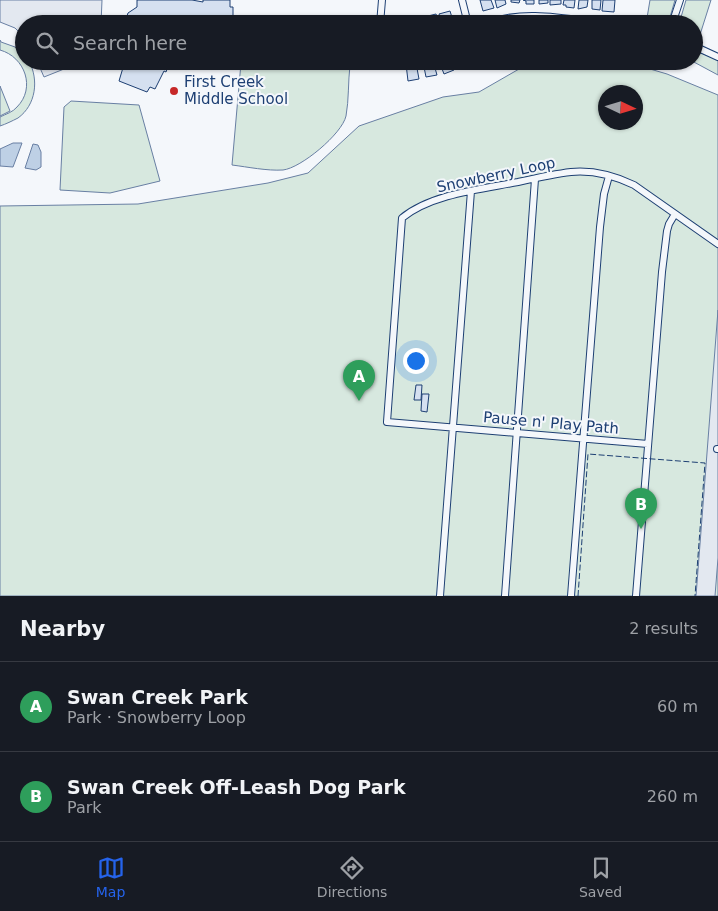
<!DOCTYPE html>
<meta charset="utf-8">
<style>
body{margin:0;font-family:"DejaVu Sans",sans-serif;background:#20242c;color:#f1f3f6}
.compass{position:absolute;left:598px;top:85px;width:45px;height:45px;border-radius:50%;background:#171b24;box-shadow:0 1px 4px #0004;rotate:94deg}
.you{position:absolute;left:415px;top:360px;width:18px;height:18px;margin:-12px;border:4px solid #fff;border-radius:50%;background:#1a73e8;box-shadow:0 0 0 8px #1a73e833}
.badge{display:grid;place-items:center;width:32px;height:32px;border-radius:50%;background:#2563eb;color:#fff;font-size:16px;font-weight:700}
.pin{position:absolute;translate:-50% -41px;filter:drop-shadow(0 1px 2px #0008)}
.pin::after{content:'';position:absolute;top:26px;width:18px;height:15px;background:inherit;clip-path:polygon(0 0,100% 0,50% 100%)}
.list{margin:0;padding:0;list-style:none}
h2{display:flex;justify-content:space-between;align-items:center;height:65px;margin:0;padding:0 20px;font-size:21px}
h2 small{font-size:16px;font-weight:400;color:#9ea1a6}
.list li{display:grid;grid-template-columns:32px 1fr auto;gap:15px;align-items:center;box-sizing:border-box;height:90px;padding:0 20px;border-top:1px solid #363941}
.list b{display:block;font-size:19px;white-space:nowrap}
.list p{margin:0;font-size:16px;white-space:nowrap;color:#9ea1a6}
.list em{font-size:16px;font-style:normal;color:#9ea1a6}
.icon{flex:none;width:28px;height:28px;fill:none;stroke:currentColor;stroke-width:2;stroke-linecap:round;stroke-linejoin:round}
.map{position:relative;flex:none;width:718px;height:596px;overflow:hidden}
.search{position:absolute;background:#171b24;box-shadow:0 1px 4px #0004;left:15px;right:15px;top:15px;height:55px;display:flex;align-items:center;gap:12px;box-sizing:border-box;padding:0 18px;border-radius:28px;color:#9ea1a6;font-size:19px}
.sheet{height:245px;background:#171b24}
nav{display:flex;justify-content:space-around;align-items:center;box-sizing:border-box;height:70px;border-top:1px solid #363941;background:#171b24;font-size:14px;color:#9ea1a6}
nav a{display:grid;justify-items:center;gap:2px}
nav .on{color:#2563eb}
.map>svg:first-child{display:block}
.green{fill:#d7e8df;stroke:#687fa3;fill-rule:evenodd}
.parking{fill:#e3e8f0;stroke:#687fa3}
.water{fill:#bed0e5;stroke:#687fa3}
.building{fill:#d5e0f0;stroke:#1d3f73}
.lines{fill:none;stroke-linecap:round;stroke-linejoin:round}
.street-casing{stroke:#1d3f73;stroke-width:8}
.street{stroke:#f4f7fb;stroke-width:6}
.fence{stroke:#1d3f73;stroke-width:1;stroke-dasharray:6 2.5;stroke-linecap:butt}
.poi-dot{fill:#c62828;stroke:#f4f7fb;stroke-width:2}
.labels{text-anchor:middle;dominant-baseline:central;stroke-width:4;stroke-linejoin:round;paint-order:stroke}
.poi-label{font-size:15px;fill:#1d3f73;stroke:#f4f7fb;text-anchor:start}
.street-label{font-size:15px;fill:#1d3f73;stroke:#f4f7fb}
</style>
<div class="map">
<svg width="718" height="596" viewBox="0 0 718 596">
<rect width="100%" height="100%" fill="#f4f7fb"/>
<!-- green -->
<path class="green" d="M650 0H675L668 24H646Z
M686 0H711L698 41 694 40V24H679Z
M0 40 1 42 15 47 24 55V61H29C39 80 36 105 18 118 12 121 6 124 0 126V117C6 114 13 112 17 107 36 88 25 57 0 50Z
M694 50 718 60V75L692 61H694Z
M243 61H295L350 65C348 82 349 100 346 116 342 134 301 168 283 170 267 171 248 167 232 165L241 63Z
M533 61H623L667 74 718 95V596H0V206L138 204 268 183 308 173 359 126 443 97 479 92ZM606 92H636V122H606Z
M0 86 10 111 0 116Z
M71 101 139 105 160 181 110 193 60 190 64 107Z"/>
<!-- parking -->
<path class="parking" d="M0 0H102L101 24H24V37L15 28 0 22Z
M37 61H100L99 66 74 65 44 77Z
M718 310V558L715 596H696Z"/>
<!-- water -->
<path class="water" d="M13 143H22L13 167 0 166V149Z
M33 144 38 145 41 152V167L36 170 25 168Z"/>
<!-- building -->
<path class="building" d="M137 0H192L203 2V0H230V7H233V24H124L128 13 137 7Z
M480 0H491L494 8 483 11Z
M495 0H505L506 4 497 8Z
M511 0H520L519 3 511 2Z
M523 0H534V4H526V1Z
M539 0H548V3L539 4Z
M550 0H561V4L550 5Z
M564 0H575L574 8 566 7V5H563Z
M579 0H588L587 7 578 9Z
M592 0H601L600 10 592 9Z
M603 0H615L614 12 602 11Z
M450 11 454 24H442L439 14Z
M436 14 440 24H430L428 16Z
M421 17 423 24H414L413 19Z
M125 61H170L166 72 164 71 155 89 150 87 147 92 119 81Z
M427 61H433L437 75 426 77 423 62Z
M439 61H451L454 70 444 74Z
M454 61H465L466 63 456 66Z
M416 63 419 79 408 81 406 64Z
M416 385H422L421 400H414Z
M422 394H429L427 412 421 411Z"/>
<g class="lines">
<defs>
<path id="street" d="M462 0 468 24
M380 24 382 0
M485 24C524 9 566 19 607 24
M672 24 680 0
M694 46 718 57
M648 444 387 422 402 218C431 194 482 189 518 182 536 178 554 174 571 172 592 170 615 176 634 185L718 244
M717 449H718
M440 596 471 191
M505 596 535 179
M571 596 600 227 604 194 609 176
M636 596 662 272 667 231 669 224 675 214"/>
</defs>
<!-- street casing -->
<use href="#street" class="street-casing"/>
<!-- street -->
<use href="#street" class="street"/>
<!-- fence -->
<path class="fence" d="M578 596 588 454 705 463 695 596"/>
</g>
<!-- markers -->
<circle class="poi-dot" cx="174" cy="91" r="5"/>
<g class="labels">
<!-- poi labels -->
<g class="poi-label">
<text x="184" y="82">First Creek<tspan x="184" dy="17">Middle School</tspan></text>
</g>
<!-- street labels -->
<g class="street-label">
<text transform="translate(496 175) rotate(-12)">Snowberry Loop</text>
<text transform="translate(551 423) rotate(5)">Pause n' Play Path</text>
</g>
</g>
</svg>
<svg class="compass" viewBox="-18 -18 36 36"><path d="M0-13l5 13h-10z" fill="#e53935"/><path d="M0 13l5-13h-10z" fill="#9ea1a6"/></svg>
<div class="you"></div>
<div class="pin badge" style="left:359px;top:401px;background:#2e9e5b">A</div>
<div class="pin badge" style="left:641px;top:529px;background:#2e9e5b">B</div>
<div class="search"><svg class="icon" aria-label="search" viewBox="0 0 24 24"><circle cx="10" cy="10" r="6"/><path d="M15 15l6 6"/></svg>Search here</div>
</div>
<section class="sheet">
<h2>Nearby<small>2 results</small></h2>
<ul class="list">
<li><span class="badge" style="background:#2e9e5b">A</span><div><b>Swan Creek Park</b><p>Park · Snowberry Loop</p></div><em>60 m</em></li>
<li><span class="badge" style="background:#2e9e5b">B</span><div><b>Swan Creek Off-Leash Dog Park</b><p>Park</p></div><em>260 m</em></li>
</ul>
</section>
<nav>
<a class="on"><svg class="icon" aria-label="map" viewBox="0 0 24 24"><path d="M3 6l6-2 6 2 6-2v14l-6 2-6-2-6 2zM9 4v14M15 6v14"/></svg>Map</a>
<a><svg class="icon" aria-label="directions" viewBox="0 0 24 24"><path d="M12 3l9 9-9 9-9-9zM9 14v-3h6M13 9l2 2-2 2"/></svg>Directions</a>
<a><svg class="icon" aria-label="saved" viewBox="0 0 24 24"><path d="M7 4h10v16l-5-4-5 4z"/></svg>Saved</a>
</nav>
